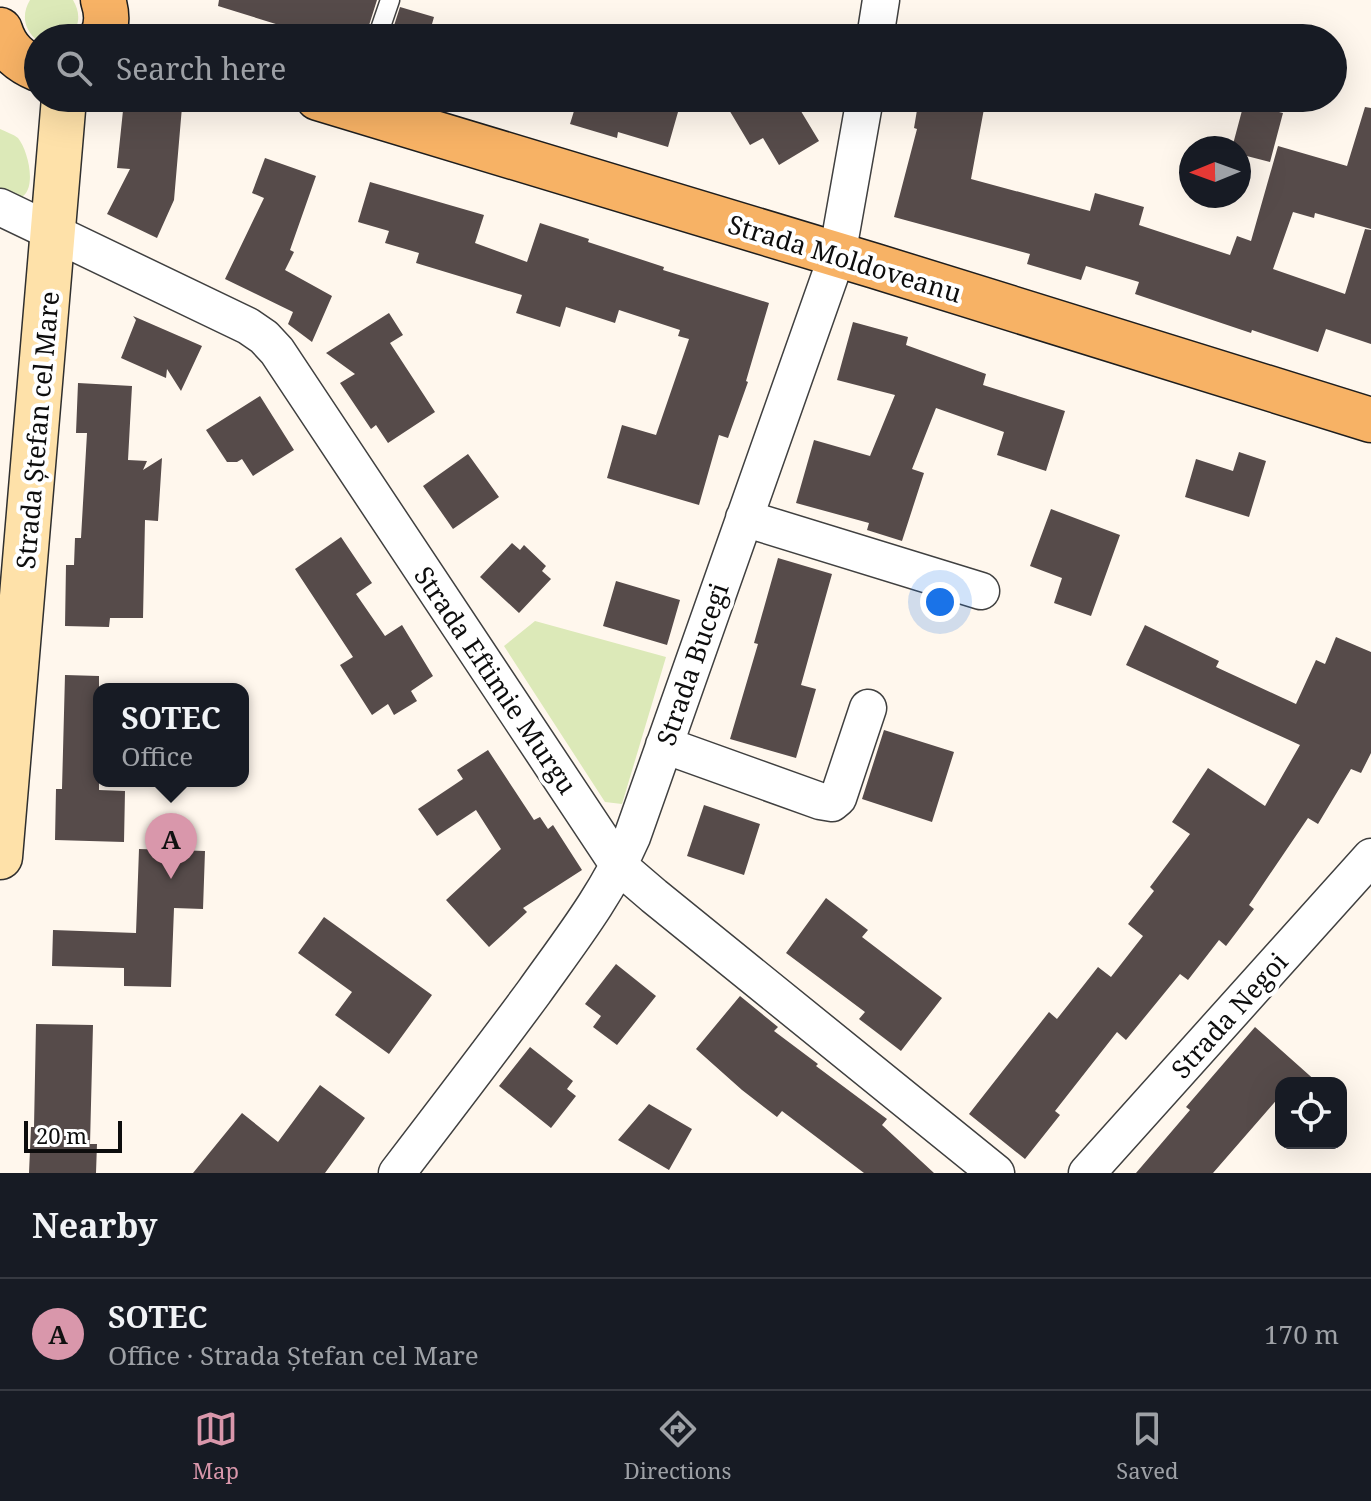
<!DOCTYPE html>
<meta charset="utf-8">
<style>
body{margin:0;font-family:"Noto Serif",serif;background:#20242c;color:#f1f3f6}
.controls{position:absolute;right:24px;bottom:24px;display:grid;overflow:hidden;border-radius:16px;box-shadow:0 8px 32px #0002}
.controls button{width:72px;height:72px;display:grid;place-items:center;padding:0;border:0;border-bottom:2px solid #363941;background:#171b24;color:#f1f3f6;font:40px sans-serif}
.compass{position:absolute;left:1179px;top:136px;width:72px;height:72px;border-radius:50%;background:#171b24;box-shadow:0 8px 32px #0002;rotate:269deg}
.scale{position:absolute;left:24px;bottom:20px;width:98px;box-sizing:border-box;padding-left:8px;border:4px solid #0d0d0d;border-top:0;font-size:22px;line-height:28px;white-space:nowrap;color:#0d0d0d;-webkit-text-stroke:6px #fff;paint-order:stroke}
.you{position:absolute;left:940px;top:602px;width:28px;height:28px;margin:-20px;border:6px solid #fff;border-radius:50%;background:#1a73e8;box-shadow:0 0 0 12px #1a73e833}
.badge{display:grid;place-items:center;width:52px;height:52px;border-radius:50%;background:#d997ab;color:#111;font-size:26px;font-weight:700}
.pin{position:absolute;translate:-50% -66px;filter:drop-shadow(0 2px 4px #0008)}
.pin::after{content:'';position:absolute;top:42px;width:28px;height:24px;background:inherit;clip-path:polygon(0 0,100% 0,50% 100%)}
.popup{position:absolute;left:93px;top:683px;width:156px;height:104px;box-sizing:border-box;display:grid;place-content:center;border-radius:16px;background:#171b24;filter:drop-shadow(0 2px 6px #0005);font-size:26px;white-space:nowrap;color:#9ea1a6}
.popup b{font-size:30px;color:#f1f3f6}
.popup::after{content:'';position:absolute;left:50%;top:100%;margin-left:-16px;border:16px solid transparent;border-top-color:#171b24}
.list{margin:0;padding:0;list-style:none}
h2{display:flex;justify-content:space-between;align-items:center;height:104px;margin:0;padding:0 32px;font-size:34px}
h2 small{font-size:26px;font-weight:400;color:#9ea1a6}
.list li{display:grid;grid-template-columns:52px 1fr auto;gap:24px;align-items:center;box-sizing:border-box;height:112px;padding:0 32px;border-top:2px solid #363941}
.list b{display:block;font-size:30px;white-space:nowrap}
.list p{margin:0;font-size:26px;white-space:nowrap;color:#9ea1a6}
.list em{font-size:26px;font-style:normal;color:#9ea1a6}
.icon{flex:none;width:44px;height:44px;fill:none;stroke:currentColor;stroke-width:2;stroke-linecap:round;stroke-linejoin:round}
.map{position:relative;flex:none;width:1371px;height:1173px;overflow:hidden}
.search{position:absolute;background:#171b24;box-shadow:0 8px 32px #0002;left:24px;right:24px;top:24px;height:88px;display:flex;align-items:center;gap:20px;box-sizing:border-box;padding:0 28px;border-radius:44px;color:#9ea1a6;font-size:30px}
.sheet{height:216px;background:#171b24}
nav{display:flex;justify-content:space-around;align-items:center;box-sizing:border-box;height:112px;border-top:2px solid #363941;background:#171b24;font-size:22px;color:#9ea1a6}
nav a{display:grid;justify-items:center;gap:4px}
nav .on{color:#d997ab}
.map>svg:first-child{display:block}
.green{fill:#dce9b8}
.building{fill:#564b4a}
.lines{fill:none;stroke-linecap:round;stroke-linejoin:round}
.service-casing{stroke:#404040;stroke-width:21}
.minor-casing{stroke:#404040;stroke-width:39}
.secondary-casing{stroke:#2f2f2f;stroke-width:47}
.primary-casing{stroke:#1e1e1e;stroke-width:47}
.service{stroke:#fff;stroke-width:18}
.minor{stroke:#fff;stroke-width:36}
.secondary{stroke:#fee1a9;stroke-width:44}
.primary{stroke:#f7b265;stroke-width:44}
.labels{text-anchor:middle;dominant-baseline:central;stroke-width:8;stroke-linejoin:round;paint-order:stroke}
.street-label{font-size:26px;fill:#0d0d0d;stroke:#fff}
</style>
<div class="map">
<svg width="1371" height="1173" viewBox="0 0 1371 1173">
<rect width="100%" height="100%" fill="#fff7ed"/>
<!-- green -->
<path class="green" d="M30 0H73C81 14 80 26 69 38H38V41C24 30 21 15 30 0Z
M0 129C6 132 13 134 18 138 28 150 38 190 20 198 14 201 6 199 0 199Z
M535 621 666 657 622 804 605 802 504 646Z"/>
<!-- building -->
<path class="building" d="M219 0H377L365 38H321L218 6Z
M400 7 434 17 428 38H390Z
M578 98H682L668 147 618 132 617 138 570 124Z
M722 98H793L819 141 779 165 763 138 750 145Z
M919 98H986L971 179 1090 211 1095 193 1144 207 1139 225 1230 255 1237 236 1251 241 1278 146 1347 166 1365 107 1371 108V229L1315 213 1314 218 1293 212 1273 269 1345 294 1365 229 1371 230V344L1326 329 1318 352 1252 330 1251 333 1135 294 1139 282 1086 266 1081 280 1027 264 1030 254 894 217 917 129 914 128Z
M124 101 182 107 174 200 157 238 107 214 130 169 117 168Z
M1244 103 1283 113 1270 162 1239 154V148H1232Z
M265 158 316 176 290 250 294 252 285 270 332 296 312 342 288 324 293 312 225 279 264 198 252 193Z
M370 182 484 215 475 243 527 262 540 223 589 239 588 242 664 267 663 270 769 303 746 381 748 382 728 438 719 435 699 505 607 478 622 425 656 435 689 339 678 336 680 330 619 310 615 323 566 307 560 327 516 313 522 295 416 263 419 253 385 243 389 231 358 222Z
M389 313 403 335 390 343 435 412 388 443 376 425 371 429 340 383 355 374 326 353Z
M133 316 202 346 181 391 167 369 166 378 121 358 136 320Z
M853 322 908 337 906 345 986 374 983 385 1065 411 1046 471 997 455 1004 432 936 408 912 469 924 473 902 541 867 530 869 523 796 503 814 440 870 456 895 395 837 380Z
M78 383 132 386 128 460 147 461 143 470 162 458 158 521 145 520 143 618H110L109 627 65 626 66 565H74L75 538H81L87 433H76Z
M260 396 294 450 253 476 242 459 237 462H227L206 430Z
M1239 452 1266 461 1249 517 1185 497 1196 459 1233 471Z
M468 454 499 497 453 529 423 486Z
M1051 509 1120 535 1091 616 1054 603 1062 578 1030 566Z
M341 537 372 583 356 594 385 636 402 625 433 676 411 691 417 701 394 715 388 704 372 715 340 665 353 657 295 569Z
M512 543 520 550 524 545 546 566 542 571 551 579 519 613 480 577Z
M778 558 832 574 801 685 816 689 796 758 730 739 758 644 754 643Z
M616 581 680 600 667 645 603 626Z
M1145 625 1219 661 1216 667 1296 704 1316 660 1325 664 1336 637 1371 652V753L1361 773 1351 769 1318 824 1308 818 1249 905 1254 909 1226 946 1219 940 1188 980 1180 974 1126 1040 1117 1032 1055 1111 1060 1115 1025 1159 969 1114 1049 1012 1057 1019 1098 967 1111 977 1143 936 1128 924 1154 891 1150 887 1190 834 1172 822 1208 768 1265 806 1300 745 1126 665Z
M65 675 99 676V790L125 791 124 842 55 840 56 789H62Z
M884 730 954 752 932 822 862 799Z
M488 750 534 820 540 817 548 829 553 825 582 870 523 908 527 912 489 947 446 900 501 849 476 810 437 836 418 809 463 779 457 770Z
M704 805 760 824 744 875 687 856Z
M139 849 205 851 203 909 174 908 171 987 124 986V968L52 966 53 930 136 933Z
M826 898 868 930 862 937 942 998 901 1051 859 1019 865 1012 786 953Z
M324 917 432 995 389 1054 335 1015 352 992 298 953Z
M616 964 656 996 617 1045 593 1027 601 1016 585 1004Z
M740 996 778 1027 774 1031 818 1064 816 1066 887 1119 882 1125 934 1173H864L782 1111 777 1117 742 1090 696 1049Z
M36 1024 93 1025 90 1144H97L96 1173H29L31 1127H34Z
M1255 1027 1318 1083H1281V1095L1213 1173H1136L1190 1110 1186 1107Z
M530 1047 573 1081 567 1089 576 1096 551 1128 499 1086Z
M320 1085 365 1118 325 1173H193L242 1113 278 1142Z
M649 1104 692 1129 669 1170 618 1140Z"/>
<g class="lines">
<defs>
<path id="service" d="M377 38 390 0"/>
<path id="minor" d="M875 38 881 0
M0 207 248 326 264 337 277 351 619 866 654 896 996 1173
M744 518 981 591
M664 745 820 801 832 803 838 798 868 708
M397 1173C443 1113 489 1053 534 992 571 940 606 896 632 837L837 256 865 98
M1087 1173 1371 857"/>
<path id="secondary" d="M0 857 64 98"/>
<path id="primary" d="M0 30C6 50 19 61 38 69
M101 38C108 26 107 12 103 0
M318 98 875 266 1371 420"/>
</defs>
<!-- service casing -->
<use href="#service" class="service-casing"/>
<!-- minor casing -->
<use href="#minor" class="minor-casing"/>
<!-- secondary casing -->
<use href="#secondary" class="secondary-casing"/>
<!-- primary casing -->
<use href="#primary" class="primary-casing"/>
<!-- service -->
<use href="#service" class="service"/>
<!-- minor -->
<use href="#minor" class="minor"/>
<!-- secondary -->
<use href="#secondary" class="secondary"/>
<!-- primary -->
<use href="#primary" class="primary"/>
</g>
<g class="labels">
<!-- street labels -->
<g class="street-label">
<text transform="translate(845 258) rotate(17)">Strada Moldoveanu</text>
<text transform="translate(37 430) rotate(-85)">Strada Ștefan cel Mare</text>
<text transform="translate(692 664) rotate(-71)">Strada Bucegi</text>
<text transform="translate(496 680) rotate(56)">Strada Eftimie Murgu</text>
<text transform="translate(1229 1015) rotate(-48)">Strada Negoi</text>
</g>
</g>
</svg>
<div class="controls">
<button><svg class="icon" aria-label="locate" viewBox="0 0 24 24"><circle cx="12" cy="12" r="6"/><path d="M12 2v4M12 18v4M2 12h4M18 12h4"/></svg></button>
</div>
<svg class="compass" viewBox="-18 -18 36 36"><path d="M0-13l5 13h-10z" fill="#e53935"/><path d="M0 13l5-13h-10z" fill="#9ea1a6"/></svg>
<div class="scale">20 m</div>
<div class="you"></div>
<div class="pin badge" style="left:171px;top:879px">A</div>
<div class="popup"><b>SOTEC</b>Office</div>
<div class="search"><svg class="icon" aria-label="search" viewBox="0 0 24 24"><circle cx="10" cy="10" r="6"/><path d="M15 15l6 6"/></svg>Search here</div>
</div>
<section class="sheet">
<h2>Nearby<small></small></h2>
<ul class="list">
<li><span class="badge">A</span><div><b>SOTEC</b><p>Office · Strada Ștefan cel Mare</p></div><em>170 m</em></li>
</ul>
</section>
<nav>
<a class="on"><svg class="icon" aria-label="map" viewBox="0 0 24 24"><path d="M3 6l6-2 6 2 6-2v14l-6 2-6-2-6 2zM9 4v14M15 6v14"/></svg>Map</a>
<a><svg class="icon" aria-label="directions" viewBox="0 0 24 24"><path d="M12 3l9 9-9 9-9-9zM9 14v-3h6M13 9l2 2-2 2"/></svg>Directions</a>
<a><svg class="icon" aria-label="saved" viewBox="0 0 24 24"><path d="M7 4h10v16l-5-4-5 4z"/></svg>Saved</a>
</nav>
